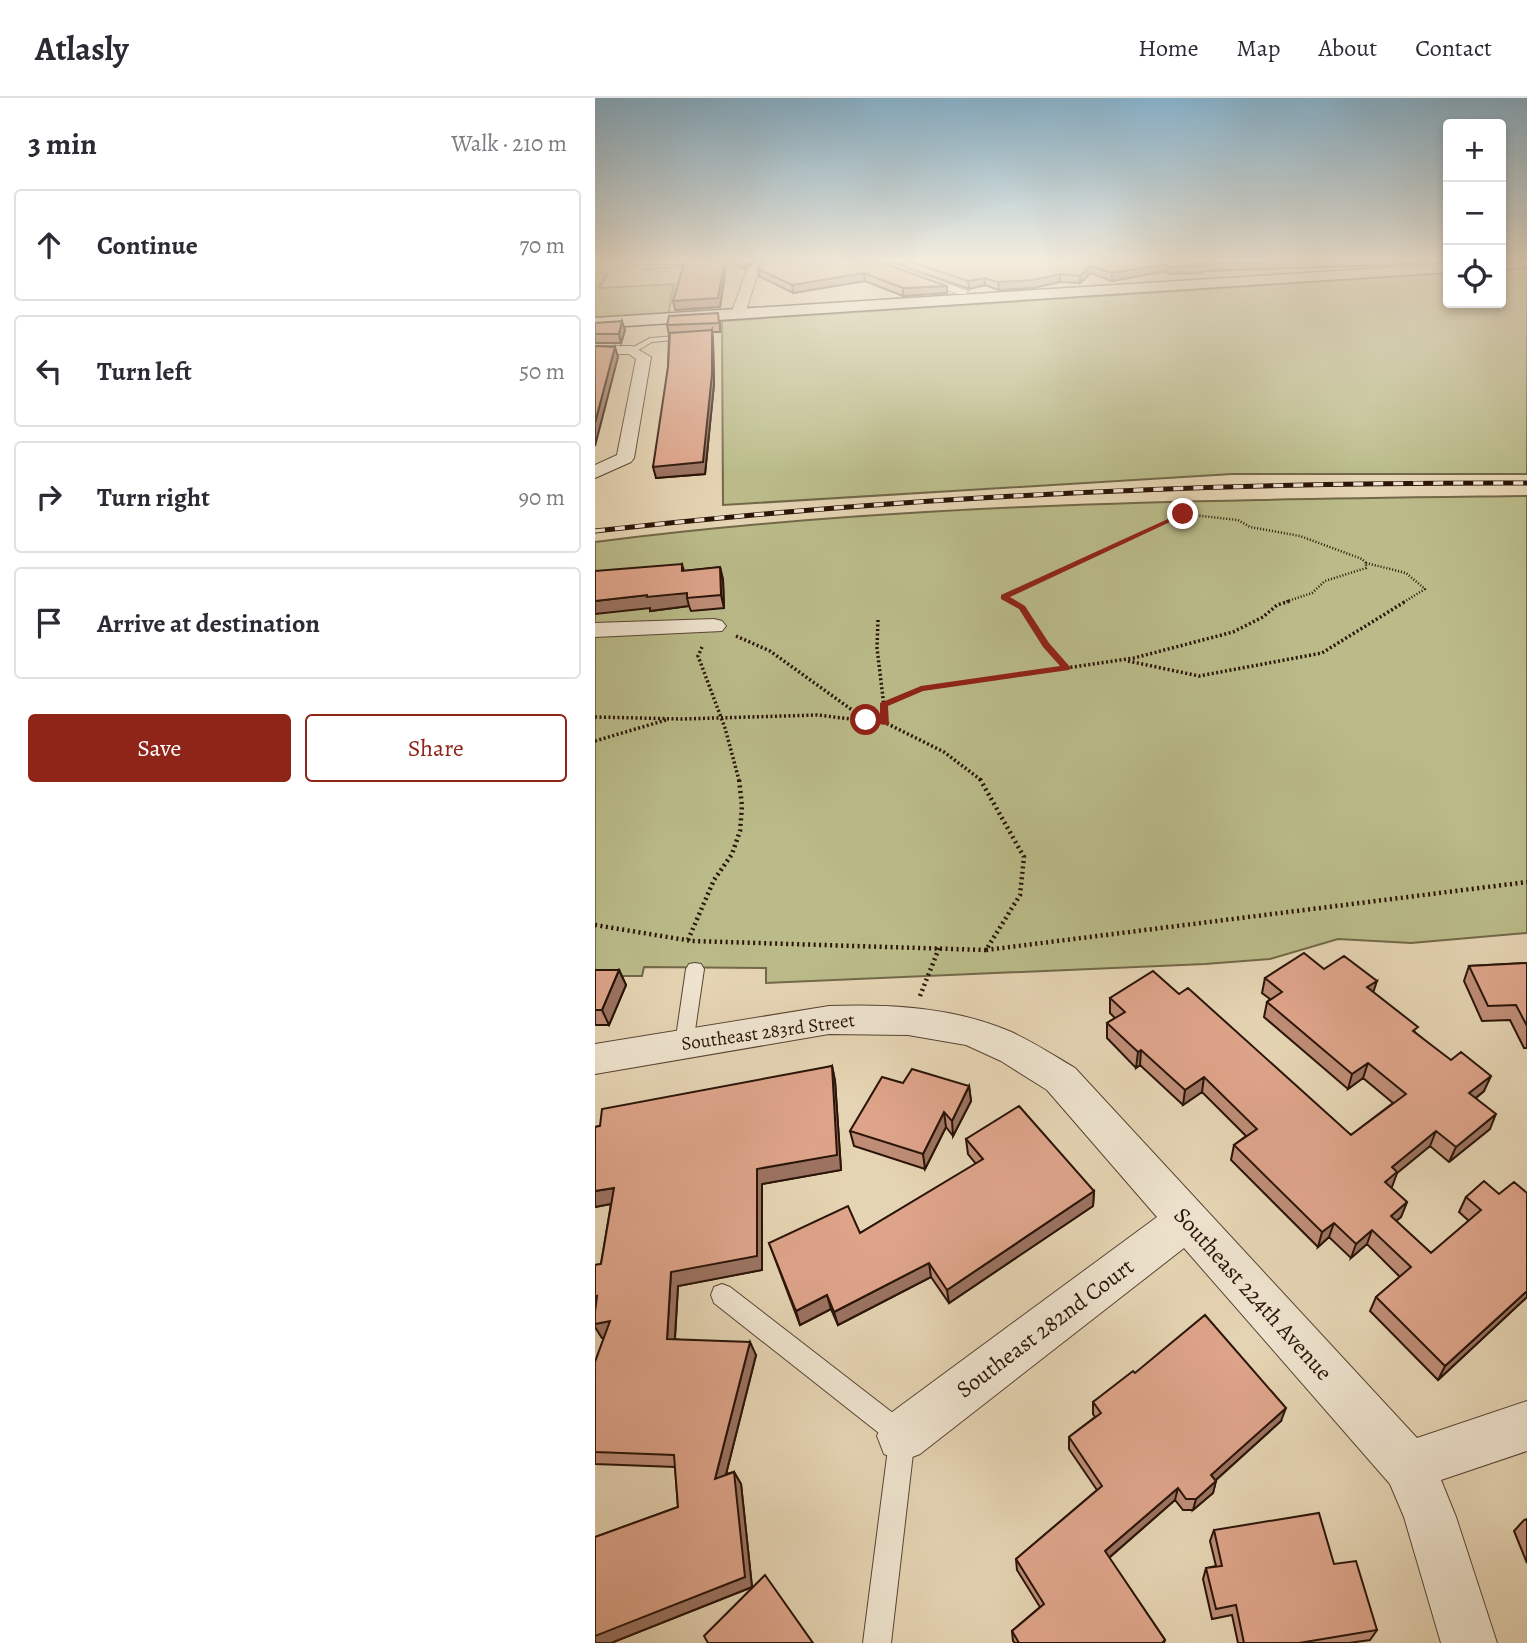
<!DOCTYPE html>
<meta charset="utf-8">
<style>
body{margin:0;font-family:Alegreya,serif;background:#f7f7f7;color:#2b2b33}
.controls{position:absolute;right:21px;top:21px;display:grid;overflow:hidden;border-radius:7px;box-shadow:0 4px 10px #0003}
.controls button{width:63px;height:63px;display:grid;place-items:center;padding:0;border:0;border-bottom:2px solid #e1e1e2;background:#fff;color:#2b2b33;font:35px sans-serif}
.stop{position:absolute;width:21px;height:21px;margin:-16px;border:5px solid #8f2418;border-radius:50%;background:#fff}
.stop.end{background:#8f2418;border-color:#fff;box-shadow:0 2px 7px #0008}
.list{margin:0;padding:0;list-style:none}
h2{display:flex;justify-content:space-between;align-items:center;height:91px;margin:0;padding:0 28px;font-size:30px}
h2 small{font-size:23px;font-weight:400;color:#7c7c81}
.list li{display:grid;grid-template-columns:46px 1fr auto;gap:21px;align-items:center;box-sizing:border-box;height:112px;margin:0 14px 14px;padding:0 14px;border:2px solid #e1e1e2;border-radius:7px}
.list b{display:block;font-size:26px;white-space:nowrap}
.list em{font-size:23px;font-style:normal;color:#7c7c81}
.actions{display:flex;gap:14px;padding:21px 28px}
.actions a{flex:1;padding:16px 0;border:2px solid #8f2418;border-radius:7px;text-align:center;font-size:24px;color:#8f2418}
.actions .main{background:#8f2418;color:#fff}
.icon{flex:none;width:38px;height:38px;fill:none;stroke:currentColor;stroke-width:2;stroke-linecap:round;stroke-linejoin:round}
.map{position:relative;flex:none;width:932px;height:1545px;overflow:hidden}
header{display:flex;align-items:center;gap:42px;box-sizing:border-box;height:98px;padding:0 35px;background:#fff;border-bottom:2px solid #e1e1e2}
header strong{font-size:33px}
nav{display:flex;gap:38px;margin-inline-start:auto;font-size:24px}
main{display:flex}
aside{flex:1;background:#fff}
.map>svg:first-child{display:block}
.green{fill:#babb89;stroke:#726848;stroke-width:2}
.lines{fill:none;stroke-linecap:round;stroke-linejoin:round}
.lane-casing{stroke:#594433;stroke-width:2}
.street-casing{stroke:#594433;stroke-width:2}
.secondary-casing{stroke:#2a1408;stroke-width:3}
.path-far2{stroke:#2a1408;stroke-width:2.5;stroke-dasharray:1 2;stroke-linecap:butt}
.path-far1{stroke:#2a1408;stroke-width:3.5;stroke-dasharray:2 2.5;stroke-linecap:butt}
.path{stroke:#2a1408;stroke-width:4.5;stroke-dasharray:2 3.5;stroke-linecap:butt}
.lane{fill:#eee3ce;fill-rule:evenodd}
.street{fill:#eee3ce;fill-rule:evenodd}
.secondary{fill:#eee3ce;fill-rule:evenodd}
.rail-casing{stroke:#2a1408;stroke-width:5}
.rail{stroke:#eee3ce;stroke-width:3.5;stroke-dasharray:10;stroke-linecap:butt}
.wall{fill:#bf8d77;stroke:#2a1408;stroke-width:2}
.shaded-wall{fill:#9b7361;stroke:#2a1408;stroke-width:2}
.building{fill:#dea48a;stroke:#2a1408;stroke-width:2}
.route{fill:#8f2418}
.labels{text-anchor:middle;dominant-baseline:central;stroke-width:7;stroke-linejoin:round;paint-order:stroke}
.street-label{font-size:19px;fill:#2a1408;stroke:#eee3ce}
.near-street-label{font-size:23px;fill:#2a1408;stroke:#eee3ce}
</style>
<header>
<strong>Atlasly</strong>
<nav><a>Home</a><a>Map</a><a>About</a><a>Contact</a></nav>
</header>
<main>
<aside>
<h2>3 min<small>Walk · 210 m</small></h2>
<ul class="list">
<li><svg class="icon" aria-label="ahead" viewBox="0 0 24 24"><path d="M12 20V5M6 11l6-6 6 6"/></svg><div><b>Continue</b></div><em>70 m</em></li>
<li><svg class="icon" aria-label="left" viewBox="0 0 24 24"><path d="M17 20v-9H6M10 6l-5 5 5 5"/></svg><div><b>Turn left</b></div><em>50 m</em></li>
<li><svg class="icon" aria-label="right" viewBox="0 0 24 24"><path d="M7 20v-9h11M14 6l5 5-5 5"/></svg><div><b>Turn right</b></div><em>90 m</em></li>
<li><svg class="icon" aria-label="arrive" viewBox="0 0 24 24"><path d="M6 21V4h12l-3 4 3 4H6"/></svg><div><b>Arrive at destination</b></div></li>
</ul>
<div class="actions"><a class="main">Save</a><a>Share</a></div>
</aside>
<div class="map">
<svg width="932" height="1545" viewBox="0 0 932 1545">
<rect width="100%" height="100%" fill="#e5d4b3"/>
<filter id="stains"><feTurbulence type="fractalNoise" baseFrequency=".00286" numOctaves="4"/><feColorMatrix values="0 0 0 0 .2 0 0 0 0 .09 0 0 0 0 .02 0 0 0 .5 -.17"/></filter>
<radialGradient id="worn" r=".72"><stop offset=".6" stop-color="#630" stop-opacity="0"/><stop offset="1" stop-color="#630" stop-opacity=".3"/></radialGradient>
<!-- green -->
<path class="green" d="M932 170V376H637L128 407 127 223 853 175V205H906V171Z
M14 174 4 190 79 186 73 219 0 223V175Z
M932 398V835L816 845 743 841 675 861 610 866 171 885V870L49 869 47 878H0V444C309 404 621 402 932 398Z"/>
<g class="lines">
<defs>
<path id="lane" d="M30 161H37L49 167H98L48 171Z
M96 237 98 240 57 244 40 254 33 252 55 240Z
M100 865 106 866 109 871 98 946 96 951 89 953 82 951 80 946 91 871 94 866Z
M127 1186 135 1189 316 1329 320 1338 296 1545H268L294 1343 119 1205 116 1197 119 1189Z"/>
<path id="street" d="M173 161H189L164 171 150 216 148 219H138L136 216 153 169Z
M266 161H281L373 193 371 196H363Z
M0 248H37L56 259 39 360 36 364 0 380V367L22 357 41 261 34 256H0Z
M119 521 127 523 131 528 127 533 0 539V525Z
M234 908C295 906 357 909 414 933 437 943 458 957 480 970L822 1340 932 1303V1353L846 1382 861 1419 902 1545H846L809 1419 795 1386 589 1150 325 1356 307 1363 289 1356 282 1338 289 1320 562 1119 452 992 406 963 371 947 313 937 234 936 0 976V946Z"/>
<path id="secondary" d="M932 161V169L906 171V163Z
M853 166V174L0 230V220Z"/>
</defs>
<!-- lane casing -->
<use href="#lane" class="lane-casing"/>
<!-- street casing -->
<use href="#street" class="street-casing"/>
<!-- secondary casing -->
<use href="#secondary" class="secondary-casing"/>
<!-- path-far2 -->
<path class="path-far2" d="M771 465 811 475 830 491 809 504
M419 504 409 499 588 416 643 422 655 429 705 438 767 461 771 465V470L730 483 717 495 690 504"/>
<!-- path-far1 -->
<path class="path-far1" d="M415 503 427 509 451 547 471 570
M283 522 282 550 291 625
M141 538 175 553 271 622
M107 549 103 558 130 630 144 682
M533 563 604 578 727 555 811 503
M471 570 539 560 638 534 668 519 682 507 695 503
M289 607 326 591 471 570
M0 619 87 621 222 617 291 625 349 654 386 682
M0 643 71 622"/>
<!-- path -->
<path class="path" d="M385 681 429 759 425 797 391 852 932 784
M0 827 97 843 391 852
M93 842 119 782 137 756 145 733 147 708 144 681
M325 898 344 850"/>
<!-- lane -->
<use href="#lane" class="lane"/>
<!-- street -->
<use href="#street" class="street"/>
<!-- secondary -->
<use href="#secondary" class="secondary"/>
<defs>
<path id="rail" d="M0 433C310 398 620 384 932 385"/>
</defs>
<!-- rail casing -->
<use href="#rail" class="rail-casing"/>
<!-- rail -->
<use href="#rail" class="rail"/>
</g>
<!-- wall -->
<path class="wall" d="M92 161H167L152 167 150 171 130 162 131 167 125 209 80 212Z
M276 161 352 195 308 198 270 183 198 195 164 178 163 171Z
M288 161H853L793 167 607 173V175L574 176 571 173 517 183 496 175 485 185 465 184 438 190 404 192 390 187 374 191Z
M125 224V234H117L118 242 119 286 110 376 61 380 73 269 74 236 72 227Z
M0 225 30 232 26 245H0Z
M87 466 89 473 125 469 128 482 129 510 96 513 94 508 55 513V510Z
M932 865V950H929L915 922 887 923 869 883 874 868Z
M729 871 778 895 821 935 889 993 881 1000 895 1031 854 1064 835 1048 802 1075 796 1090 812 1104 806 1119 801 1123 836 1155 874 1123 864 1114 871 1099 932 1095V1199L843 1282 775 1213 781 1199 805 1179 772 1146 756 1160 734 1139 723 1149 636 1062 639 1047 651 1038 607 994 588 1007 545 967 541 970 512 940V925L520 920 515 915V900L584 896 756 1037 798 1005 768 980 753 991 669 919 672 904 675 901 667 895 670 880Z
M0 872H24L31 887 14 927H0Z
M237 968 240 983 246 1072 167 1086V1172L83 1188 80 1241 161 1257 131 1376 139 1374 146 1386 157 1489 16 1545H1L0 1544V1439L83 1409 80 1369 0 1366V1264L9 1240H7L0 1229V1167L6 1166 16 1106 0 1109V1029Z
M308 985 374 988 376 1003 358 1038 351 1029 330 1071 259 1048 255 1033Z
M371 1041 499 1093 498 1108 354 1205 336 1179 243 1227 236 1211 205 1227 174 1145 265 1135 381 1066 373 1056Z
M540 1275 686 1323 621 1382 618 1395 598 1412H588L580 1402 514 1460 570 1542 569 1545H420L418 1543 417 1533 445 1509 422 1472 421 1461 502 1392 474 1351V1339L500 1319 498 1316V1304Z
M932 1421V1465L919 1433 929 1422Z
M619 1432 739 1466 782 1532 775 1542 754 1545H643L637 1517 617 1521 608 1481 611 1470 621 1468 615 1443Z"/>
<!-- shaded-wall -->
<path class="shaded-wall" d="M130 161 131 167 125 209 80 212 78 203Z
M150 161H167L152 167 150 171 148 164Z
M794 161H853V163L793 167Z
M571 166V173L517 183V175Z
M496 168V175L485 185V178Z
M269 175 270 183 198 195 197 187Z
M465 176V184L438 190 404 192 403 184Z
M389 180 390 187 374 191 373 183Z
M352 188V195L308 198V190Z
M27 223 30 232 26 245 24 236Z
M117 232 118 242 119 286 110 376 61 380 58 369Z
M20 249 23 259 0 348V325Z
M125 469 128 482 129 510 126 497Z
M92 495V500L94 508 55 513V510L0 516V503L52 497Z
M24 872 31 887 14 927 7 912Z
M782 883 777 898 772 889Z
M546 952 545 967 541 970 543 954Z
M773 965 768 980 753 991 757 976Z
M237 968 240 983 246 1072 167 1086V1172L83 1188 79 1254 72 1241 76 1174 162 1071Z
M896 978 889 993 868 1010 874 995Z
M609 979 607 994 588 1007 590 992Z
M374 988 376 1003 358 1038 357 1023Z
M349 1014 351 1029 330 1071 328 1056Z
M901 1016 895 1031 854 1064 861 1049Z
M841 1033 835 1048 802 1075 797 1089 785 1099 797 1069Z
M19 1090 26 1104 0 1109V1093Z
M499 1093 498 1108 354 1205 352 1192Z
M812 1104 806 1119 790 1132 796 1118Z
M739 1125 734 1139 723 1149 727 1134Z
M777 1132 772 1146 756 1160 761 1146Z
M334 1165 336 1179 243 1227 239 1214Z
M932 1193V1199L843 1282 850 1268Z
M232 1197 236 1211 205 1227 201 1213Z
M15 1223 23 1237 7 1240 0 1229V1226Z
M155 1244 161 1257 127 1392 120 1381Z
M691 1310 686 1323 613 1389 616 1377Z
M139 1374 146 1386 157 1489 16 1545H1L0 1544V1538Z
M621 1383 618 1395 598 1412 601 1401Z
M583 1390 580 1402 509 1464 510 1453Z"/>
<!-- building -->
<path class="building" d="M93 161H130L123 200 78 203 90 162Z
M178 161H276L352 188 308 190 269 175 197 187 163 171 165 166Z
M308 161H776L605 166 608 168 574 169 571 166 517 175 496 168 485 178 465 176 438 182 403 184 389 180 373 183Z
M123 215 124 225 72 227 74 218Z
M27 223 24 236H0V225Z
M117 232V276L108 364 58 369 73 269 75 235Z
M0 248 20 249 0 325Z
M87 466V473L125 469 126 497 92 500V495L52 499V497L0 503V473Z
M709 855 729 871 749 858 782 883 772 889 823 929 818 933 856 962 866 954 896 978 874 995 901 1016 861 1049 841 1033 797 1069 802 1074 790 1084 812 1104 796 1118 836 1155 886 1112 871 1099 889 1083 904 1096 919 1084 932 1095V1193L850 1268 781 1199 816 1169 777 1132 761 1146 739 1125 727 1134 639 1047 662 1031 609 979 590 992 546 952 543 954 512 925 530 914 515 900 558 873 584 896 593 890 756 1037 811 996 773 965 757 976 672 904 687 894 670 880Z
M932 865V928L921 907 893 908 874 868Z
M0 872H24L7 912H0Z
M237 968 242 1057 162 1071V1158L76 1174 72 1241 155 1244 120 1381 139 1374 150 1479 0 1538V1439L83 1409 79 1357 0 1354V1264L15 1223 0 1226V1214L2 1198 0 1199V1167L6 1166 19 1090 0 1093V1029L5 1028 7 1011Z
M317 971 374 988 357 1023 349 1014 328 1056 255 1033 287 979 308 985Z
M424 1008 499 1093 352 1192 334 1165 239 1214 232 1197 201 1213 174 1145 253 1108 265 1135 388 1061 371 1041Z
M610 1217 691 1310 616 1377 621 1383 601 1401H591L583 1390 510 1453 570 1542 567 1545H424L417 1533 449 1506 421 1461 507 1388 474 1339 506 1315 498 1304 538 1273 540 1275Z
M724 1415 739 1466 761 1463 782 1532 704 1545H649L641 1507 621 1511 611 1470 627 1468 619 1432Z
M170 1477 218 1545H113L109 1538Z"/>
<!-- sky -->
<linearGradient id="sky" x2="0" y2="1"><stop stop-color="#87b6d2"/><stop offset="0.43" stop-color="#f3ecdd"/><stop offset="1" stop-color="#f3ecdd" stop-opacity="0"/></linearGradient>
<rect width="932" height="377" fill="url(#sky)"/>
<!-- route -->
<path class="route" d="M586 415 592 416 415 499 430 508 454 545 476 570 474 572 328 593 293 608 294 627 271 625 266 622 271 619 285 621V605L326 588 465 568 448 549 424 511 406 501V497Z"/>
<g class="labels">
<!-- street labels -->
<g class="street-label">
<text transform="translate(173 934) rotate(-8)">Southeast 283rd Street</text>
</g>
<!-- near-street labels -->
<g class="near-street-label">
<text transform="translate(658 1196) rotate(48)">Southeast 224th Avenue</text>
<text transform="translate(450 1230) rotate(-37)">Southeast 282nd Court</text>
</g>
</g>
<rect width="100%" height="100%" filter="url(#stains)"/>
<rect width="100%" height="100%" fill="url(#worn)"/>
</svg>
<div class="controls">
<button>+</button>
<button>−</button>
<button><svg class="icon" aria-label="locate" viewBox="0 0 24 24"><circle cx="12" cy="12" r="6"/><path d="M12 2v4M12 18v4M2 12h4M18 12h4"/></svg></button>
</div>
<div class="stop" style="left:271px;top:622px"></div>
<div class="stop end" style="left:588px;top:416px"></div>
</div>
</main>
